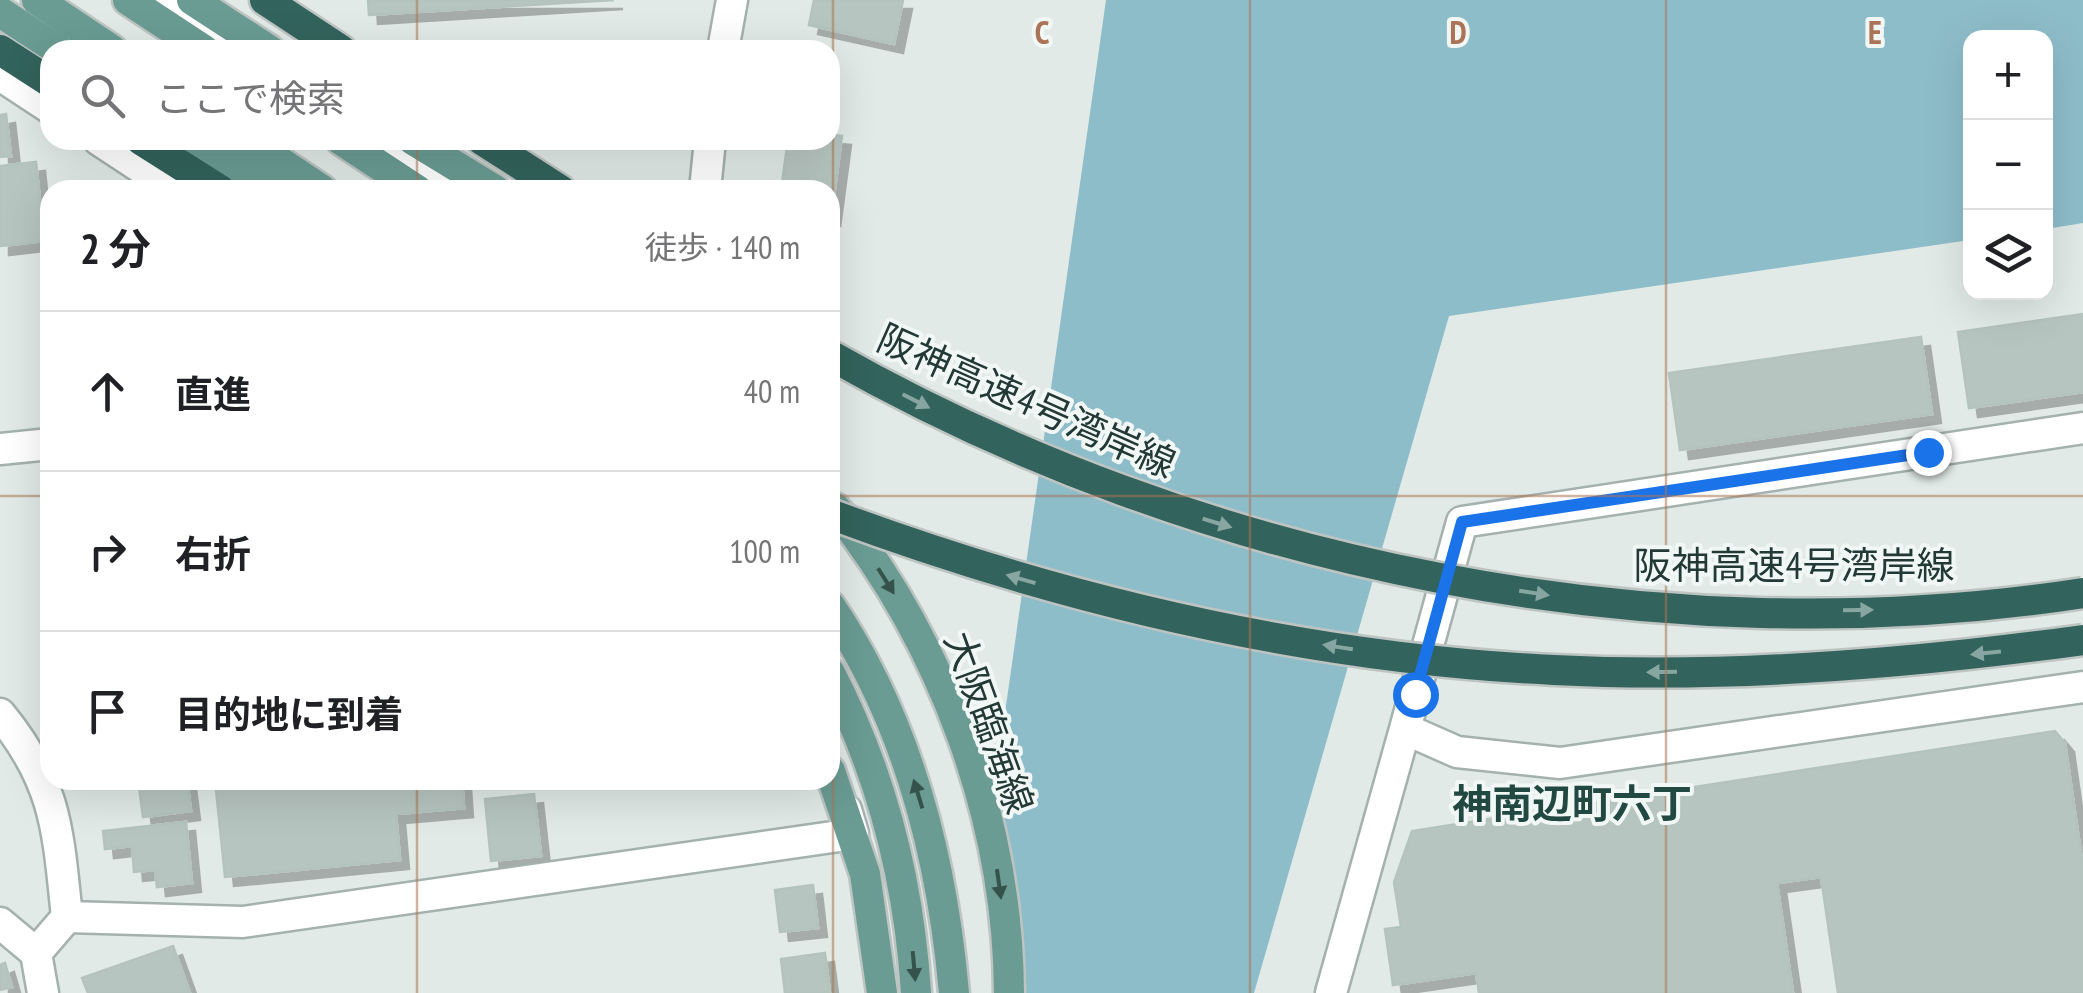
<!DOCTYPE html>
<html lang="ja">
<meta charset="utf-8">
<style>
body{margin:0;font-family:"PT Sans Narrow","Noto Sans JP",sans-serif;background:#f2f2f2;color:#202124}
.controls{position:absolute;right:30px;top:30px;display:grid;overflow:hidden;border-radius:20px;box-shadow:0 10px 40px #0002}
.controls button{width:90px;height:90px;display:grid;place-items:center;padding:0;border:0;border-bottom:2px solid #e0e0e0;background:#fff;color:#202124;font:50px sans-serif}
.stop{position:absolute;width:30px;height:30px;margin:-22px;border:8px solid #1a73e8;border-radius:50%;background:#fff}
.stop.end{background:#1a73e8;border-color:#fff;box-shadow:0 2px 10px #0008}
.list{margin:0;padding:0;list-style:none}
h2{display:flex;justify-content:space-between;align-items:center;height:130px;margin:0;padding:0 40px;font-size:42px}
h2 small{font-size:32px;font-weight:400;color:#757577}
.list li{display:grid;grid-template-columns:65px 1fr auto;gap:30px;align-items:center;box-sizing:border-box;height:160px;padding:0 40px;border-top:2px solid #e0e0e0}
.list b{display:block;font-size:38px;white-space:nowrap}
.list em{font-size:32px;font-style:normal;color:#757577}
.icon{flex:none;width:55px;height:55px;fill:none;stroke:currentColor;stroke-width:2;stroke-linecap:round;stroke-linejoin:round}
.map{position:relative;flex:none;width:2083px;height:993px;overflow:hidden}
.search{position:absolute;background:#fff;box-shadow:0 10px 40px #0002;left:40px;top:40px;width:800px;height:110px;display:flex;align-items:center;gap:25px;box-sizing:border-box;padding:0 35px;border-radius:30px;color:#757577;font-size:38px}
.panel{position:absolute;background:#fff;box-shadow:0 10px 40px #0002;left:40px;top:180px;width:800px;height:610px;border-radius:30px}
.map>svg:first-child{display:block}
.water{fill:#8ebdca}
.building{fill:#b7c5c0;stroke:#b4c3be;stroke-width:2.5;filter:url(#shadow)}
.lines{fill:none;stroke-linecap:round;stroke-linejoin:round}
.minor-casing{stroke:#a4b1ae;stroke-width:35}
.major-casing{stroke:#bdc4c2;stroke-width:35}
.highway-casing{stroke:#bdc4c2;stroke-width:35}
.minor{stroke:#fff;stroke-width:30}
.major{stroke:#6a9c93;stroke-width:30}
.highway{stroke:#32635c;stroke-width:30}
.highway-bridge-casing{stroke:#bdc4c2;stroke-width:35;stroke-linecap:butt}
.highway-bridge{stroke:#32635c;stroke-width:30}
.oneway{fill:#88a6a1}
.oneway2{fill:#35524c}
.route{stroke:#1a73e8;stroke-width:12}
.grid{fill:none;stroke:#ab7456;stroke-width:2.5;stroke-opacity:0.55}
.labels{text-anchor:middle;dominant-baseline:central;stroke-width:8;stroke-linejoin:round;paint-order:stroke}
.street-label{font-size:38px;fill:#233935;stroke:#f1f7f5}
.neighbourhood-label{font-size:40px;font-weight:bold;fill:#214942;stroke:#f1f7f5}
.grid-label{font-size:32px;text-anchor:middle;font-weight:bold;fill:#ab7456;stroke:#f1f7f5;stroke-width:8;stroke-linejoin:round;paint-order:stroke}
</style>
<div class="map">
<svg width="2083" height="993" viewBox="0 0 2083 993">
<defs>
<filter id="shadow"><feDropShadow dx="9" dy="9" stdDeviation="0" flood-color="#0004"/></filter>
</defs>
<rect width="100%" height="100%" fill="#e1eae7"/>
<!-- water -->
<path class="water" d="M1106 0H2083V223L2046 229V38H1970V240L1449 316 1254 993H997L986 847Z"/>
<!-- building -->
<path class="building" d="M368 0H614L369 15Z
M814 0H903L894 44 809 25Z
M6 114 11 156 0 157V115Z
M830 135 842 136 831 218 830 190H781L788 140H830Z
M36 162 44 241 0 246V166Z
M2083 314V392L1969 408 1958 332Z
M1921 337 1932 414 1680 450 1669 373Z
M2055 731 2065 743 2083 868V993H1838L1821 877 1777 883 1793 993H1479L1476 973 1393 985 1385 929 1401 927 1394 882 1412 831Z
M138 780H187L191 811 143 817Z
M215 780H462L464 808 396 814 400 860 225 877Z
M534 794 541 856 491 861 485 799Z
M186 822 192 883 157 887 155 870 134 872 132 846 105 849 103 831Z
M813 885 818 928 780 932 775 890Z
M173 946 190 993H88L82 978Z
M825 953 830 993H785L781 959Z
M5 963 12 987 0 990V965Z"/>
<g class="lines">
<defs>
<path id="minor" d="M162 0 241 50
M723 50 732 0
M0 75 50 108
M99 140 175 190
M384 140 465 190
M705 190 710 140
M0 449 50 444
M0 714C57 783 58 832 67 917L36 953
M1405 729 1462 522 2083 428
M67 917 243 922 853 834 846 810
M0 923 36 953 43 993
M1331 993 1405 729 1457 752 1560 763 2083 687"/>
<path id="major" d="M37 0 112 50
M128 0 204 50
M192 0 269 50
M0 12 58 50
M194 140 270 190
M247 140 322 190
M341 140 417 190
M413 140 495 190
M835 508C943 644 1008 819 1009 993
M830 606C908 721 942 857 954 993
M830 673C881 772 909 882 916 993
M830 771 865 874 882 993"/>
<path id="highway" d="M265 0 341 50
M0 50 50 82
M141 140 220 190
M482 140 560 190"/>
</defs>
<!-- minor casing -->
<use href="#minor" class="minor-casing"/>
<!-- major casing -->
<use href="#major" class="major-casing"/>
<!-- highway casing -->
<use href="#highway" class="highway-casing"/>
<!-- minor -->
<use href="#minor" class="minor"/>
<!-- major -->
<use href="#major" class="major"/>
<!-- highway -->
<use href="#highway" class="highway"/>
<defs>
<path id="highway-bridge" d="M830 355C1200 566 1661 658 2083 593
M830 514C1061 600 1307 658 1554 670 1730 679 1909 664 2083 640"/>
</defs>
<!-- highway-bridge casing -->
<use href="#highway-bridge" class="highway-bridge-casing"/>
<!-- highway-bridge -->
<use href="#highway-bridge" class="highway-bridge"/>
</g>
<!-- one-way arrows -->
<defs><path id="oneway-solid" d="M-6-.8H1V-3.2L6.5 0L1 3.2V.8H-6Z" transform="scale(2.5)"/></defs>
<g class="oneway">
<use href="#oneway-solid" transform="translate(916 401) rotate(27)"/>
<use href="#oneway-solid" transform="translate(1217 523) rotate(17)"/>
<use href="#oneway-solid" transform="translate(1021 579) rotate(-164)"/>
<use href="#oneway-solid" transform="translate(1534 593) rotate(9)"/>
<use href="#oneway-solid" transform="translate(1858 610) rotate(-1)"/>
<use href="#oneway-solid" transform="translate(1338 647) rotate(-171)"/>
<use href="#oneway-solid" transform="translate(1986 653) rotate(174)"/>
<use href="#oneway-solid" transform="translate(1662 672) rotate(179)"/>
</g>
<g class="oneway2">
<use href="#oneway-solid" transform="translate(886 581) rotate(58)"/>
<use href="#oneway-solid" transform="translate(918 794) rotate(-107)"/>
<use href="#oneway-solid" transform="translate(999 884) rotate(82)"/>
<use href="#oneway-solid" transform="translate(914 966) rotate(85)"/>
</g>
<g class="lines">
<!-- route -->
<path class="route" d="M1415 694 1462 522 1928 452"/>
</g>
<!-- grid -->
<path class="grid" d="M417 0V50M833 0V993M1250 0V993M1666 0V993M417 140V190M0 496H50M830 496H2083M417 780V993"/>
<g class="labels">
<!-- street labels -->
<g class="street-label">
<text transform="translate(1027 400) rotate(24)">阪神高速4号湾岸線</text>
<text x="1794" y="564">阪神高速4号湾岸線</text>
<text transform="translate(990 722) rotate(70)">大阪臨海線</text>
</g>
<!-- neighbourhood labels -->
<g class="neighbourhood-label">
<text x="1572" y="803">神南辺町六丁</text>
</g>
</g>
<g class="grid-label">
<text x="1042" y="44">C</text>
<text x="1458" y="44">D</text>
<text x="1875" y="44">E</text>
</g>
</svg>
<div class="controls">
<button>+</button>
<button>−</button>
<button><svg class="icon" aria-label="layers" viewBox="0 0 24 24"><path d="M12 4l9 5-9 5-9-5zM3 14l9 5 9-5"/></svg></button>
</div>
<div class="stop" style="left:1415px;top:694px"></div>
<div class="stop end" style="left:1928px;top:452px"></div>
<div class="search"><svg class="icon" aria-label="search" viewBox="0 0 24 24"><circle cx="10" cy="10" r="6"/><path d="M15 15l6 6"/></svg>ここで検索</div>
<section class="panel">
<h2>2 分<small>徒歩 · 140 m</small></h2>
<ul class="list">
<li><svg class="icon" aria-label="ahead" viewBox="0 0 24 24"><path d="M12 20V5M6 11l6-6 6 6"/></svg><div><b>直進</b></div><em>40 m</em></li>
<li><svg class="icon" aria-label="right" viewBox="0 0 24 24"><path d="M7 20v-9h11M14 6l5 5-5 5"/></svg><div><b>右折</b></div><em>100 m</em></li>
<li><svg class="icon" aria-label="arrive" viewBox="0 0 24 24"><path d="M6 21V4h12l-3 4 3 4H6"/></svg><div><b>目的地に到着</b></div></li>
</ul>
</section>
</div>
